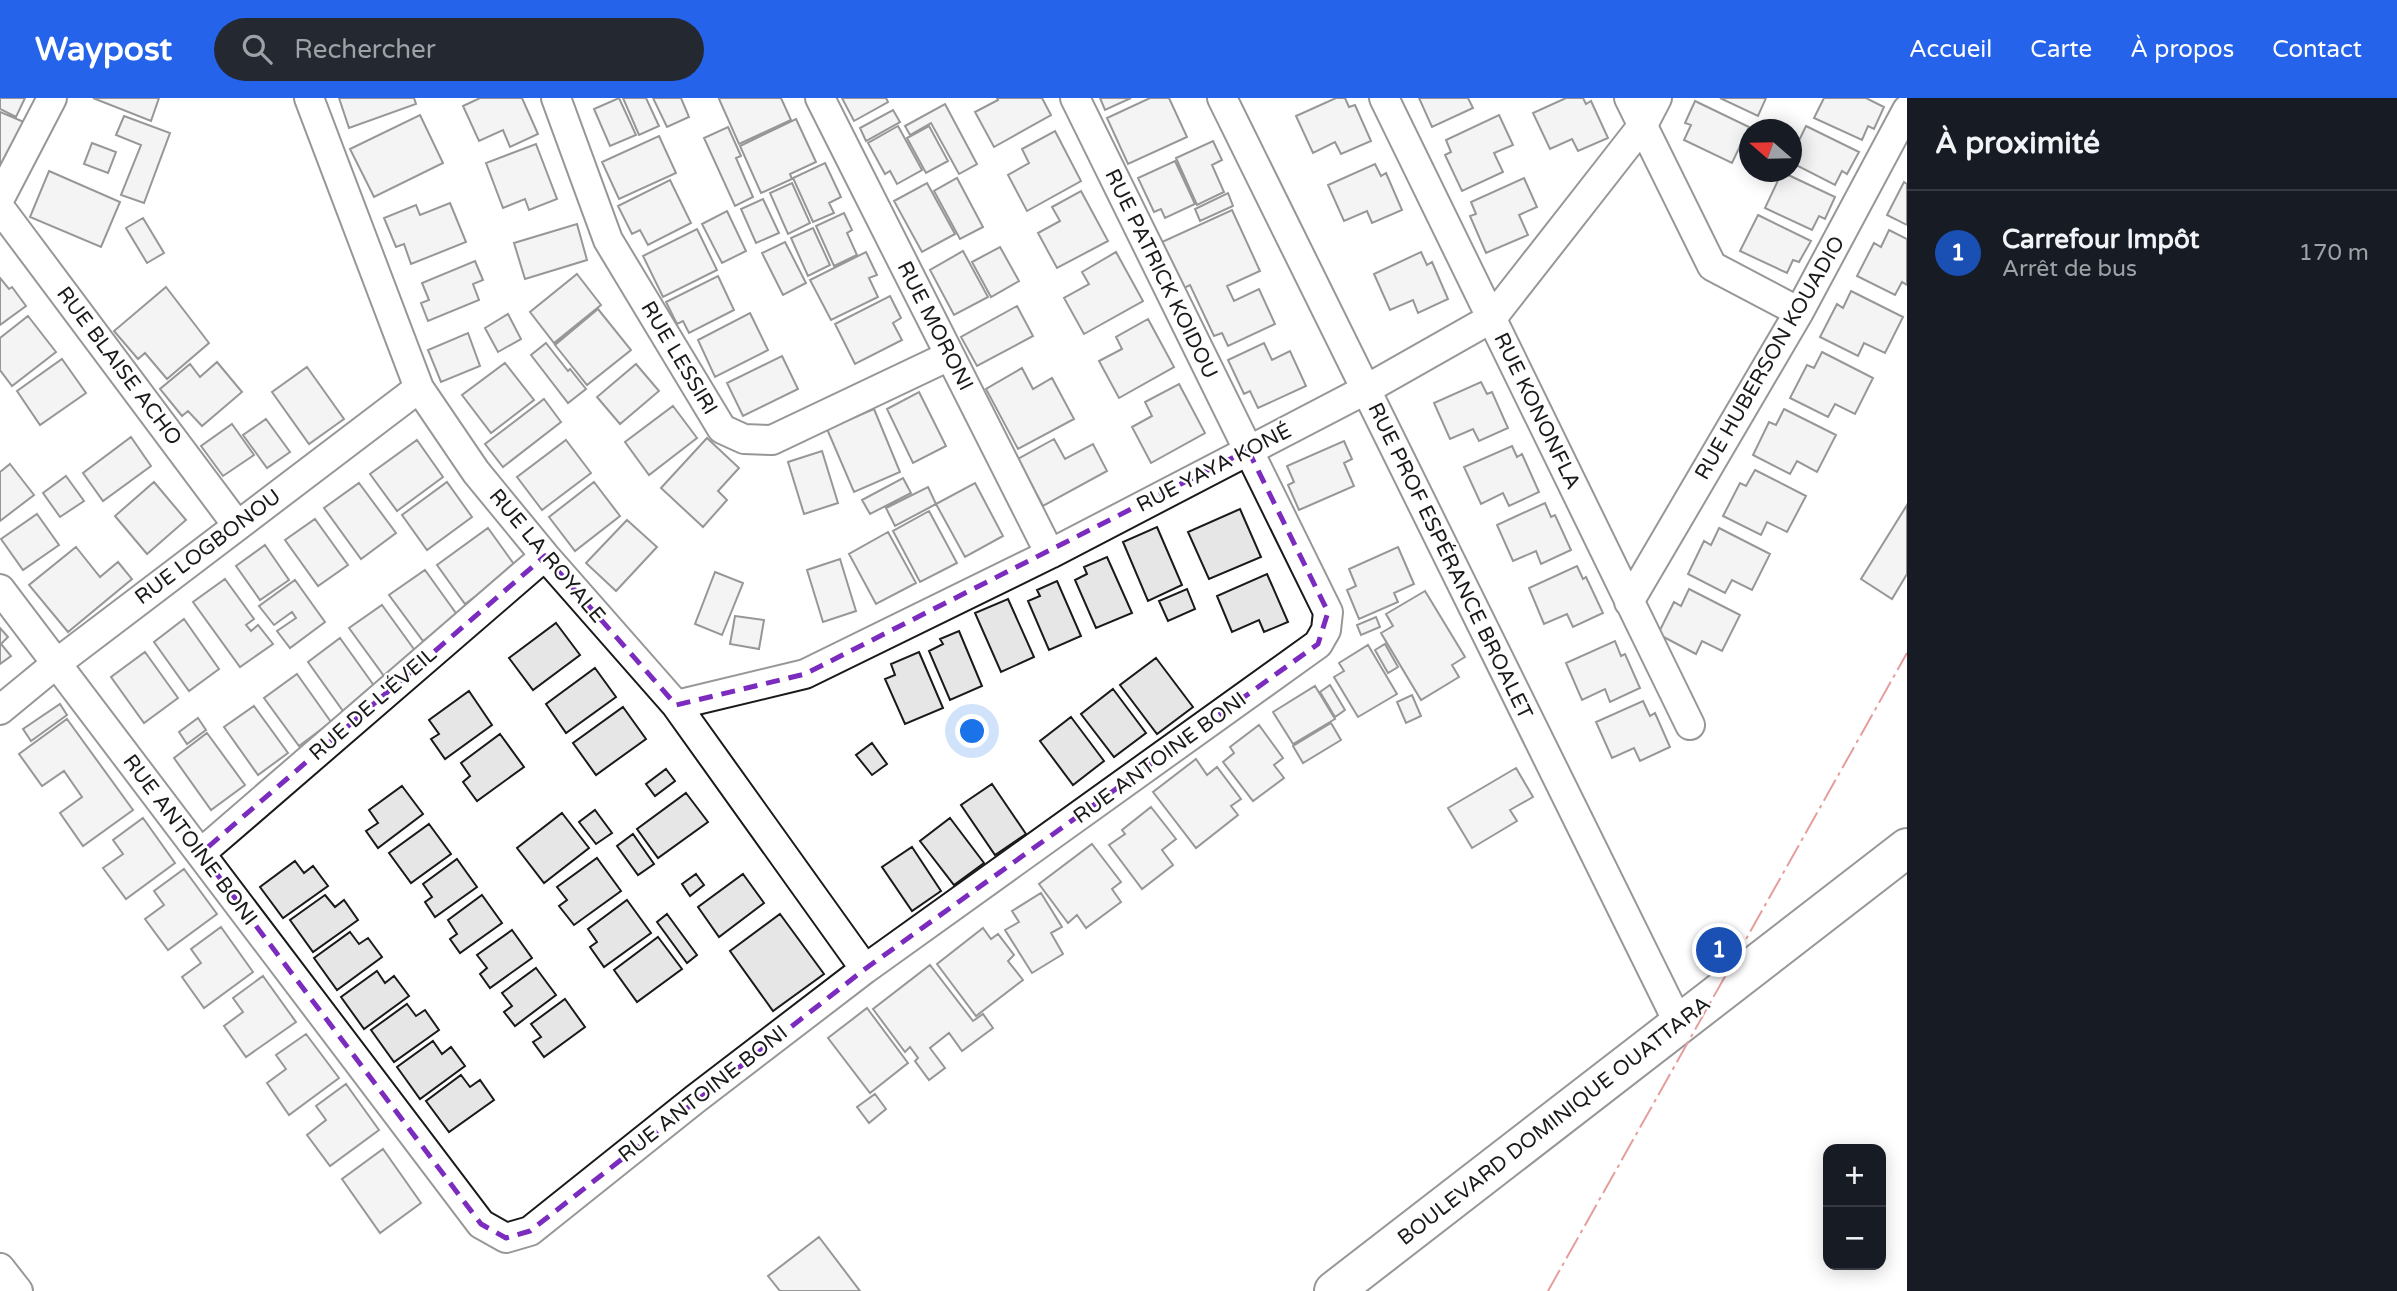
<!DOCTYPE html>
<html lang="fr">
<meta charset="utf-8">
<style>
body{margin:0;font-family:"Varela Round",sans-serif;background:#242831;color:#f1f3f6}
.controls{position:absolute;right:21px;bottom:21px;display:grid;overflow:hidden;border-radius:14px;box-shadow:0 4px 18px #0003}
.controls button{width:63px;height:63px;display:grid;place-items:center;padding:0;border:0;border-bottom:2px solid #363941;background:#171b24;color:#f1f3f6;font:35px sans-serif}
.compass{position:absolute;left:1739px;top:21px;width:63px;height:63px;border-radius:50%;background:#171b24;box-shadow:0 4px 18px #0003;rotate:290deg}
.you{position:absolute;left:973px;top:634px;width:24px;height:24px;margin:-18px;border:5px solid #fff;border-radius:50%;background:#1a73e8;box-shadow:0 0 0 10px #1a73e833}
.badge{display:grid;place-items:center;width:46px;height:46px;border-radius:50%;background:#2563eb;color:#fff;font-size:23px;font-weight:700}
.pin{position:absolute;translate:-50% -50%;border:4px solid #fff;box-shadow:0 2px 7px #0006}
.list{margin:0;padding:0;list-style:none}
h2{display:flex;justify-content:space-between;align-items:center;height:91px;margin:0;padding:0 28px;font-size:30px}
h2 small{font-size:23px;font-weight:400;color:#9ea1a6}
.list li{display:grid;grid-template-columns:46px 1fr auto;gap:21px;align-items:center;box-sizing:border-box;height:126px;padding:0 28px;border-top:2px solid #363941}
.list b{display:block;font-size:26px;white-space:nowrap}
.list p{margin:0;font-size:23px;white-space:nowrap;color:#9ea1a6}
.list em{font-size:23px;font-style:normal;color:#9ea1a6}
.icon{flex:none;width:38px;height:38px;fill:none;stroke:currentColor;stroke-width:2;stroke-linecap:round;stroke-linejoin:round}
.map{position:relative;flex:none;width:1907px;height:1193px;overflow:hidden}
header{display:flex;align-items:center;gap:42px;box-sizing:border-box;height:98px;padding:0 35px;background:#2563eb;color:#fff}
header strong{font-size:33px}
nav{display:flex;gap:38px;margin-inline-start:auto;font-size:24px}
.search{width:490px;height:63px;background:#242831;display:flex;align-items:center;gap:18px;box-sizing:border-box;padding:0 24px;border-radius:38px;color:#9ea1a6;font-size:26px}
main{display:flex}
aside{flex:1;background:#171b24}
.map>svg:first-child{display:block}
.building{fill:#e6e6e6;stroke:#1a1a1a;stroke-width:2}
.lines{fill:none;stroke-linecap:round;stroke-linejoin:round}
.street-casing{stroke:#1a1a1a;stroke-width:32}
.secondary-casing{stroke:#1a1a1a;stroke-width:42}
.street{stroke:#fff;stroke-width:28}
.secondary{stroke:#fff;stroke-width:38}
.power{stroke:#c62828;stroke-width:2;stroke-dasharray:24 5 3.5 5;stroke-linecap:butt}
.marked{fill:none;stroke:#7b2cbf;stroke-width:5;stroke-dasharray:14 9;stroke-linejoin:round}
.labels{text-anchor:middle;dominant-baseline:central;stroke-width:5;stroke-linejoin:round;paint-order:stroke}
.street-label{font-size:21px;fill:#1a1a1a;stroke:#fff}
</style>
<header>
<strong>Waypost</strong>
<div class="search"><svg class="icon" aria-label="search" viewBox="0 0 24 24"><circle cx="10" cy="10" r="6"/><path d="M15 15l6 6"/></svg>Rechercher</div>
<nav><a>Accueil</a><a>Carte</a><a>À propos</a><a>Contact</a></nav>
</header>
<main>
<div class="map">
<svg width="1907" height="1193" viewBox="0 0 1907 1193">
<rect width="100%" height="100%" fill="#fff"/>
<!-- building -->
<path class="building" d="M0 0H25L16 19 0 11Z
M93 0H159L151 23Z
M339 0H414L416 6 349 30Z
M480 0H522L538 36 510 49 503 32 479 43 463 8Z
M619 0 636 37 610 48 594 11Z
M623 0H646L659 28 639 37Z
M653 0H681L689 19 667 29Z
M721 0H781L791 22 739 46 719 1Z
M842 0H886L888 4 854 23Z
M997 0H1042L1051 17 994 49 975 14 998 2Z
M1100 0H1131L1105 12Z
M1150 0H1169L1187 39 1128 66 1107 20Z
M1336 0H1345L1349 9 1355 7 1371 43 1341 56 1335 44 1313 55 1296 18Z
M1419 0H1468L1473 10 1432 29Z
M1566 0H1583L1586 6 1591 3 1608 40 1578 53 1572 41 1550 51 1533 15Z
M1720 0H1766L1758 18Z
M1824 0H1866L1884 9 1874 31 1868 28 1862 42 1814 20Z
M1695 3 1749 29 1732 65 1684 42 1691 27 1685 25Z
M945 6 977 66 959 76 931 25 910 37 905 28Z
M893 12 900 24 866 43 860 30Z
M0 14 31 27 0 70Z
M420 17 443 65 374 99 350 51Z
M1499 17 1513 47 1494 55 1503 74 1462 93 1445 57 1451 54 1446 42Z
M124 18 170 35 144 105 121 97 141 47 116 37Z
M796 21 816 64 790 76 792 81 761 95 740 48Z
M898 28 922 72 897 86 890 73 885 76 868 45Z
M929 28 948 63 926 75 907 40Z
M1806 28 1859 54 1847 76 1842 73 1835 87 1792 65V57Z
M728 29 741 58 736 60 753 99 735 108 704 40Z
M1055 33 1081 83 1027 113 1008 77 1029 65 1022 51Z
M659 38 676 75 619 101 602 64Z
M1213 43 1222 62 1212 67 1224 94 1197 107 1176 60Z
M92 45 116 54 108 75 84 66Z
M536 46 557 101 529 112 525 101 503 110 486 65Z
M1175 63 1195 106 1165 120 1161 111 1154 114 1138 80Z
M825 65 841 99 829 105 834 115 813 124 793 80Z
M1375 66 1381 78 1386 75 1402 112 1372 125 1367 113 1344 123 1328 87Z
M49 73 120 104 101 149 30 119Z
M1782 74 1835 99 1825 121 1819 118 1812 132 1765 110Z
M957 80 983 129 960 141 934 93Z
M1524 80 1537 109 1519 117 1528 137 1486 155 1470 118 1476 116 1471 104Z
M670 82 691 125 648 147 640 132 632 136 618 108Z
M1904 84 1907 86V127L1887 117Z
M792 85 810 125 788 136 770 95Z
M927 85 955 136 922 154 894 103Z
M1081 93 1108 143 1057 170 1038 135 1060 123 1052 109Z
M1228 95 1233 108 1200 123 1195 111Z
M763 101 779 135 756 145 741 111Z
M450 105 466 144 411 166 404 146 396 149 384 120 416 107 420 117Z
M1232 112 1260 173 1227 188 1234 203 1259 191 1275 226 1228 248 1222 235 1214 238 1190 187 1182 191 1162 144Z
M727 113 746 153 722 165 702 126Z
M844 115 852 132 847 135 857 157 834 168 816 128Z
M1758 117 1811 143 1799 164 1793 162 1787 175 1740 153Z
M143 120 164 155 147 165 126 130Z
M577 126 587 162 525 181 514 145Z
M813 130 830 167 808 178 791 140Z
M697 131 717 172 663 199 643 158Z
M1889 132 1907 141V187L1902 184 1895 197 1857 178 1874 145 1881 149Z
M785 144 806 185 783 197 762 155Z
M1000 149 1019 183 991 199 972 164Z
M963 153 988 199 954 217 930 172Z
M866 154 877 177 869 180 878 199 831 222 810 182Z
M1116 154 1143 203 1084 236 1064 200 1089 186 1082 174Z
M1421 154 1427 167 1432 164 1448 201 1418 215 1413 202 1390 212 1374 176Z
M475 163 483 182 473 186 479 202 428 223 421 205 429 202 422 185Z
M577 176 601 207 554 245 530 214Z
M718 178 734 212 689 235 683 223 677 226 666 204Z
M0 180 9 191 12 189 26 208 0 227Z
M166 189 209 245 167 281 145 255 138 261 114 233Z
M1851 193 1903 219 1885 255 1864 245 1858 258 1820 239 1837 206 1843 210Z
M890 198 901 220 893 225 902 242 855 266 835 226Z
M1017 208 1033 238 977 268 961 239Z
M598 211 631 252 587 287 555 247Z
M750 215 768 252 715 279 698 242Z
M508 216 521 241 498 254 485 230Z
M28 218 56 254 12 288 0 272V240Z
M1148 221 1174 269 1119 300 1099 263 1122 251 1116 239Z
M468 235 480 268 441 284 428 252Z
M546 245 568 273 570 271 586 291 568 305 531 257Z
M1264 245 1272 262 1290 253 1306 288 1258 310 1250 293 1244 296 1228 262Z
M1822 254 1873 280 1855 316 1835 306 1828 319 1790 300 1807 267 1814 270Z
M782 258 798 291 743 318 727 285Z
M62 261 86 295 40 327 17 293Z
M217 264 242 294 202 328 188 313 182 318 160 291 190 266 200 279Z
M505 265 534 302 491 335 462 297Z
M636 266 659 293 620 326 597 299Z
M307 269 344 321 309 346 272 294Z
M1022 270 1033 291 1052 280 1074 321 1018 351 986 291Z
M1481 284 1487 296 1492 294 1508 330 1479 343 1473 331 1450 341 1434 305Z
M1179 286 1205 335 1151 365 1132 329 1152 318 1145 304Z
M919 294 946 348 913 365 887 311Z
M544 301 561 324 503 369 485 346Z
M673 308 697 340 649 377 625 344Z
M874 311 900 374 854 394 827 331Z
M1784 311 1836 337 1817 374 1797 363 1790 376 1753 357 1769 324 1776 327Z
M266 321 290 354 267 370 243 337Z
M232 326 254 357 223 378 201 348Z
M131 339 151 368 103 403 83 375Z
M707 340 739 370 718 393 727 402 703 429 661 390Z
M1054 341 1065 361 1093 346 1107 373 1043 408 1018 361Z
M417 342 443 379 397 413 370 376Z
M566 342 591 375 542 412 517 379Z
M1344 343 1352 361 1344 365 1354 388 1299 412 1288 387 1294 384 1287 368Z
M1512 348 1517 359 1522 356 1539 394 1509 408 1503 395 1481 406 1464 369Z
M822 353 838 405 804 416 788 364Z
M10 366 34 397 0 423V374Z
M1755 372 1806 398 1787 434 1767 424 1761 437 1723 418 1740 385 1746 388Z
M66 378 84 403 60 419 43 395Z
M903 380 911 395 870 416 862 402Z
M154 384 186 422 147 456 115 418Z
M447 384 472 419 427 452 402 417Z
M594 384 620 418 575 453 549 419Z
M359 385 396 435 361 461 324 410Z
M975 385 1003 438 965 459 936 406Z
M928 389 936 406 895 428 886 410Z
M1545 405 1551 419 1555 417 1571 452 1541 466 1536 453 1513 463 1497 427Z
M1907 407V476L1892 501 1861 481Z
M1240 411 1261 459 1209 481 1188 434Z
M929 413 957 465 920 484 893 433Z
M37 416 59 447 23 472 1 441Z
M315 421 348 467 318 488 285 442Z
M627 422 657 449 616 493 586 465Z
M1157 429 1182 487 1148 503 1123 444Z
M488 430 516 469 465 506 437 467Z
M1719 430 1770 456 1752 492 1732 482 1725 495 1688 476 1704 443 1711 447Z
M888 434 916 485 876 506 849 456Z
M265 447 289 482 260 502 236 468Z
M76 449 100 479 118 464 132 481 68 534 29 487Z
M1398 449 1414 486 1394 495 1398 504 1359 521 1347 492 1356 488 1349 471Z
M1107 459 1132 515 1096 530 1075 482 1087 476 1084 469Z
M840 461 856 513 823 524 807 472Z
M1577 468 1583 481 1586 479 1603 515 1573 529 1567 516 1544 526 1529 490Z
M425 472 458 518 423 543 389 497Z
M715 474 743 485 722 537 695 526Z
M1267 476 1288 524 1264 534 1259 522 1232 534 1217 498Z
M225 481 254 521 246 527 251 533 258 527 273 546 240 569 193 504Z
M295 482 325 524 290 550 277 533 296 520 292 514 274 527 259 508Z
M1057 483 1081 538 1049 552 1028 503 1040 498 1037 492Z
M1187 491 1195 511 1168 523 1159 503Z
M1689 491 1740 517 1722 553 1702 543 1696 556 1658 536 1674 504 1681 508Z
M1425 493 1465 559 1452 567 1459 579 1421 602 1381 535 1393 528 1386 516Z
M1008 501 1034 559 1001 574 975 515Z
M382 507 416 554 384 578 349 530Z
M735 518 764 522 759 551 730 546Z
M1376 519 1380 529 1361 537 1357 527Z
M184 521 219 571 189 593 154 544Z
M556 525 580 557 533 592 509 560Z
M0 530 8 539 1 546 11 558 0 566Z
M959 533 982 588 950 602 929 553 943 546 940 541Z
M340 540 375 589 343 613 308 564Z
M1615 543 1621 558 1625 556 1640 590 1610 604 1605 591 1582 602 1566 565Z
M1385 546 1398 569 1388 575 1375 552Z
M1368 547 1397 596 1358 619 1334 579 1344 573 1339 565Z
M145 554 178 600 144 625 111 579Z
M919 554 943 610 905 626 885 581 895 577 891 566Z
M1156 560 1193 609 1157 636 1120 587Z
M595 570 616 599 566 635 546 606Z
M297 576 331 624 299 648 264 600Z
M1330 587 1345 612 1335 619 1320 594Z
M1315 588 1335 621 1293 646 1273 614Z
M1113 591 1146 635 1114 659 1081 616Z
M469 593 492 627 445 661 431 641 439 636 429 622Z
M1412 597 1421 618 1406 625 1397 604Z
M1643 603 1650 618 1655 615 1670 649 1640 663 1634 650 1612 660 1596 624Z
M60 606 67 617 31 643 23 631Z
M254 608 288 655 258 677 224 629Z
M623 609 646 641 596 677 573 645Z
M1071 619 1104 663 1073 687 1040 643Z
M198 620 206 632 187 646 179 634Z
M67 621 133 712 83 748 60 715 82 699 64 673 42 688 19 656Z
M1331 625 1341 642 1303 665 1293 648Z
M1259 627 1283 660 1274 667 1284 680 1253 703 1223 664 1234 655 1230 649Z
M207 635 245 687 211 712 174 660Z
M500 636 524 669 477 703 463 684 470 678 461 665Z
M872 645 887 666 872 677 856 657Z
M1196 661 1207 677 1217 669 1241 701 1231 708 1238 717 1196 750 1153 694Z
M1516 670 1533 699 1510 712 1517 723 1472 750 1448 710Z
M666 671 675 683 655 698 646 686Z
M992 686 1026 736 995 757 961 707Z
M402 688 423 716 378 750 366 733 378 725 369 712Z
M686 695 708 724 658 760 637 731Z
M1151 709 1176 741 1162 752 1173 767 1142 791 1109 747 1125 736 1122 732Z
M595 712 612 735 596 746 579 724Z
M562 715 589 750 544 785 517 750Z
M143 720 175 765 126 801 103 770 123 756 113 742Z
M950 720 984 765 954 787 920 743Z
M429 726 451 756 411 785 389 755Z
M633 736 654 766 638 777 617 748Z
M1092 746 1121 784 1112 791 1121 804 1086 830 1077 817 1068 825 1039 786Z
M912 749 941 793 912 813 882 769Z
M597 760 621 793 574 827 559 808 567 802 557 789Z
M457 761 477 789 435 819 425 804 432 799 423 786Z
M295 763 304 775 313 768 328 788 283 820 260 789Z
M184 771 217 816 168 852 145 821 164 807 154 793Z
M696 776 704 787 690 798 682 786Z
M743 776 764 805 719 839 698 809Z
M1041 795 1062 829 1051 835 1063 856 1032 875 1005 832 1019 824 1012 813Z
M325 797 335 809 344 802 358 822 313 854 290 822Z
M482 797 502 825 460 855 450 841 457 836 448 822Z
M627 802 651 835 604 869 590 849 597 844 588 831Z
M667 816 697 857 687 865 657 824Z
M780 816 824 876 773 913 730 853Z
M221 829 253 874 204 910 182 879 201 865 191 851Z
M983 830 991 841 998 836 1014 857 1008 863 1023 882 976 918 937 866Z
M512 832 532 860 490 890 480 876 487 870 477 857Z
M350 834 359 846 368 840 382 859 337 892 314 860Z
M658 839 682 871 637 904 614 872Z
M930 867 973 923 983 916 993 930 962 953 949 935 930 950 945 970 929 982 915 963 918 960 910 949 905 954 873 911Z
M536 870 556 897 515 928 504 914 512 908 502 895Z
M377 873 385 885 394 878 409 898 364 931 341 899Z
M263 878 296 924 246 959 224 928 243 914 233 900Z
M565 901 585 929 544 959 533 944 541 939 531 926Z
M407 906 416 918 425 912 439 932 394 964 371 932Z
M867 910 908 965 870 995 828 940Z
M306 936 339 980 289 1017 267 985 286 971 276 957Z
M433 943 442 956 451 949 465 968 420 1001 397 969Z
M461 977 470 989 480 982 494 1002 449 1034 426 1003Z
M346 986 379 1032 330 1068 307 1037 326 1022 316 1008Z
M875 996 886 1011 869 1025 857 1009Z
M383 1051 421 1105 380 1135 342 1081Z
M819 1139 860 1193H780L768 1178Z"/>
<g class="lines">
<defs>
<path id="street" d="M309 0 419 290 476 374 545 458 676 607 865 871
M556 0 608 142 722 331 744 341 772 342 949 258
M820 0 1050 456
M1222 0 1679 926
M1384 0 1690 627
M1629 0 1712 168 1799 214
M0 100 52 0
M0 110 237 427
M0 491 481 1126 506 1140 530 1133 694 1002 865 871 1318 546 1326 532 1328 514 1075 0
M1629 504 1799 214 1907 12
M676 607 805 576 1050 456 1365 292 1492 220 1643 27 1657 0
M0 612 57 565 419 290
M201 755 545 458
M0 1170 18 1193"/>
<path id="secondary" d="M1334 1193 1907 750"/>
</defs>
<!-- street casing -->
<use href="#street" class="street-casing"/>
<!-- secondary casing -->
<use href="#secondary" class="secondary-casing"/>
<!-- street -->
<use href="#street" class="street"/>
<!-- secondary -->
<use href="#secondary" class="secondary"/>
<!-- power -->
<path class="power" d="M1548 1193 1907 555"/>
</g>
<!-- marked area -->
<path d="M0 0H1907V1193H0ZM1248 352 1328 514 1318 546 865 871 530 1133 506 1140 481 1126 201 755 545 458 676 607 805 576Z" fill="#fff" fill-opacity=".55" fill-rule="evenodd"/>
<path class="marked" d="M1248 352 1328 514 1318 546 865 871 530 1133 506 1140 481 1126 201 755 545 458 676 607 805 576Z"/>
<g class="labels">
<!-- street labels -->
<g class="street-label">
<text transform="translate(1161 176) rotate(64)">RUE PATRICK KOIDOU</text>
<text transform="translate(935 228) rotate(63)">RUE MORONI</text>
<text transform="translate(679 260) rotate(59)">RUE LESSIRI</text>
<text transform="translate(1770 260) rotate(-60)">RUE HUBERSON KOUADIO</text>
<text transform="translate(119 268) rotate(53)">RUE BLAISE ACHO</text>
<text transform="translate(1537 313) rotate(64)">RUE KONONFLA</text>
<text transform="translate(1214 370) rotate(-27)">RUE YAYA KONÉ</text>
<text transform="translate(208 449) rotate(-37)">RUE LOGBONOU</text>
<text transform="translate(547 458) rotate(50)">RUE LA ROYALE</text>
<text transform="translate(1450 463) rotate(64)">RUE PROF ESPÉRANCE BROALET</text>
<text transform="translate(373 606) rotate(-41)">RUE DE L'ÉVEIL</text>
<text transform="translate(1160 660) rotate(-36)">RUE ANTOINE BONI</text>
<text transform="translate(190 742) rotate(53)">RUE ANTOINE BONI</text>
<text transform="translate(703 996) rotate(-38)">RUE ANTOINE BONI</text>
<text transform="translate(1554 1023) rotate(-38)">BOULEVARD DOMINIQUE OUATTARA</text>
</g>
</g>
</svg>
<div class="controls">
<button>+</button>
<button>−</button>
</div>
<svg class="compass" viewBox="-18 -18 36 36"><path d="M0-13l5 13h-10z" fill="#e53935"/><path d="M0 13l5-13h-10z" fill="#9ea1a6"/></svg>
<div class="you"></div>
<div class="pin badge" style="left:1719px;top:852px;background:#1a4fb4">1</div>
</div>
<aside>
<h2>À proximité<small></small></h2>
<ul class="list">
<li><span class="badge" style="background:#1a4fb4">1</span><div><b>Carrefour Impôt</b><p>Arrêt de bus</p></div><em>170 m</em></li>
</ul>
</aside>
</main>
